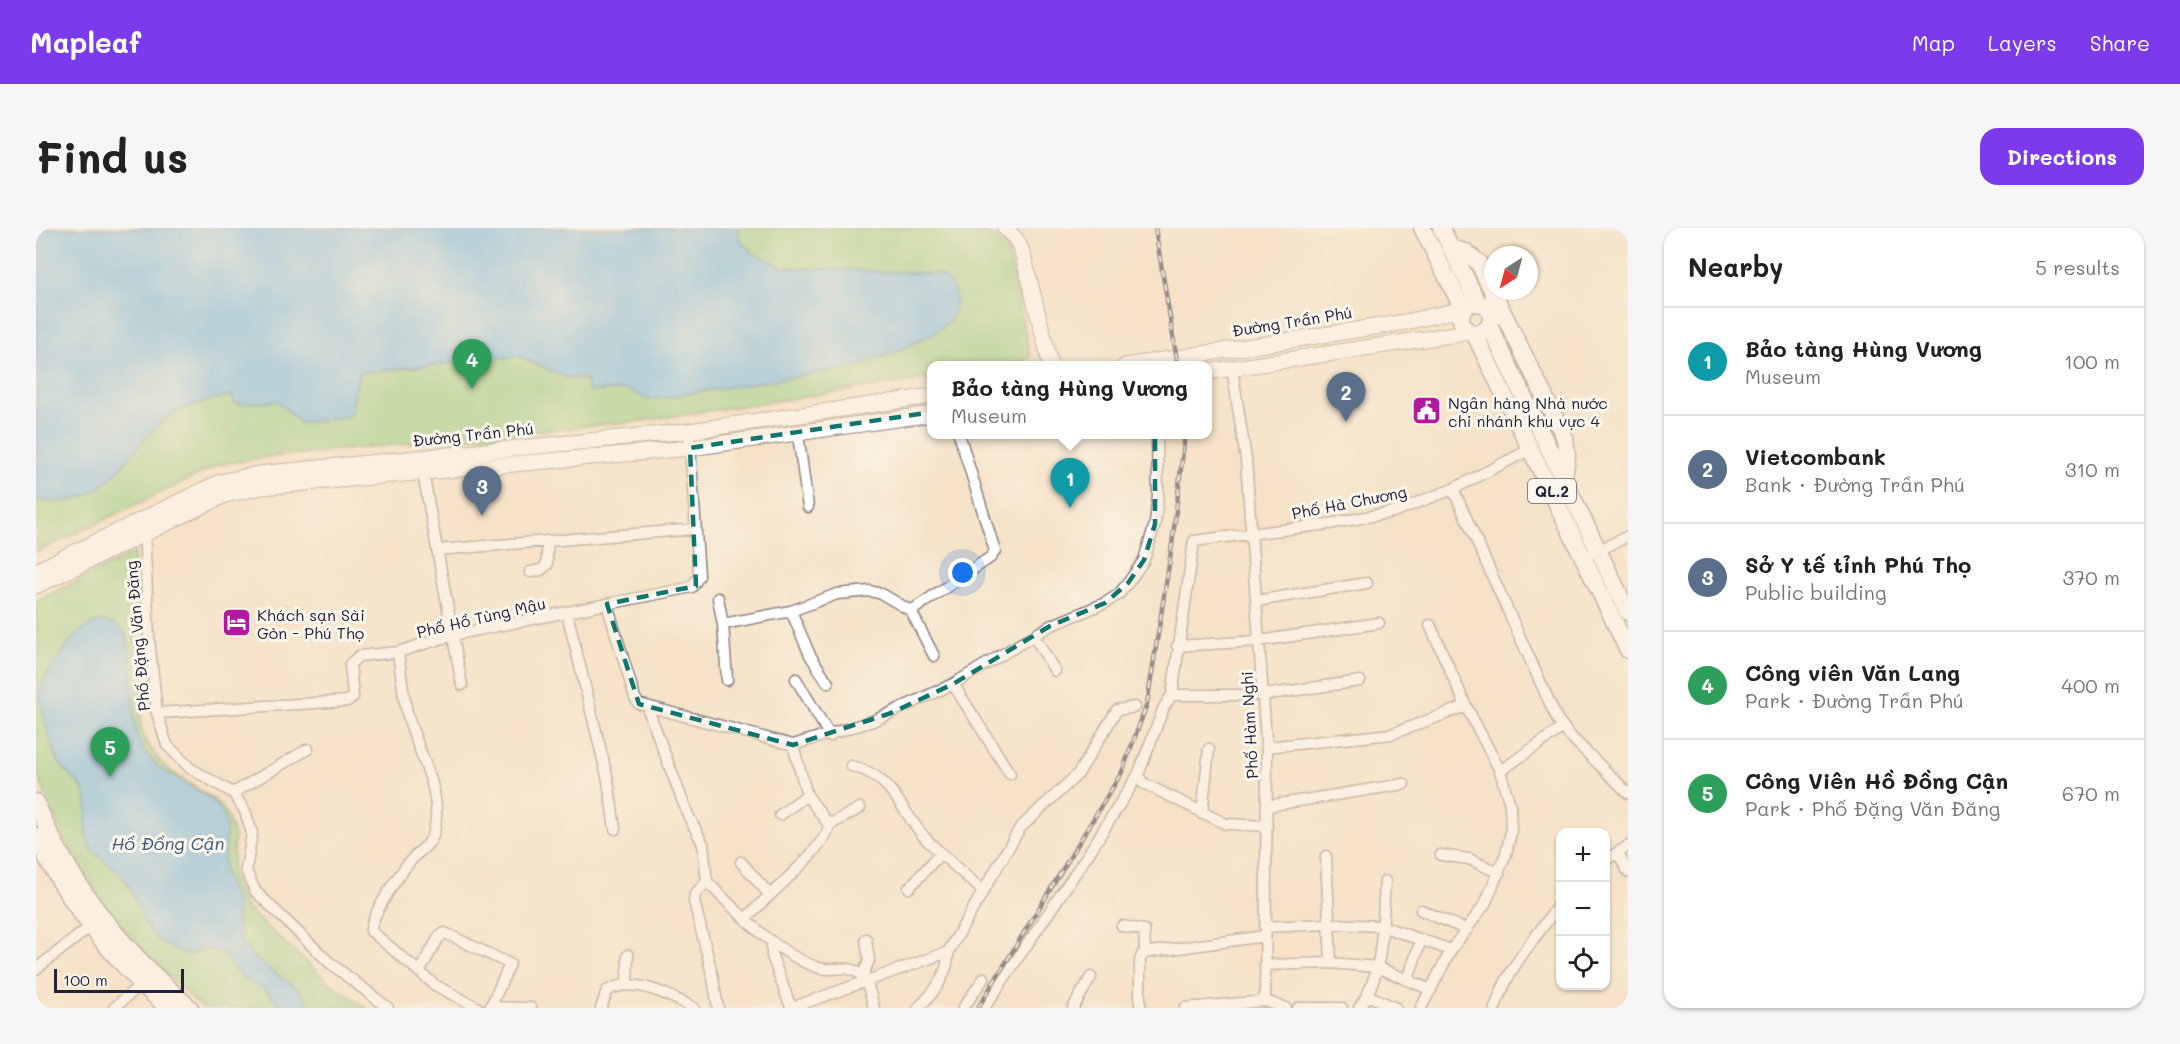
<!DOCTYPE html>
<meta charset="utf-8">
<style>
body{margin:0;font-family:Mali,sans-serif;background:#f6f6f6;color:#222}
.controls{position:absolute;right:18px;bottom:18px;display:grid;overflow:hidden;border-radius:12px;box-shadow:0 2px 4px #0004}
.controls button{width:54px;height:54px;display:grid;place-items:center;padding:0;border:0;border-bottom:2px solid #e0e0e0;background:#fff;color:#222;font:30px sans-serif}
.compass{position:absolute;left:1448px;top:18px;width:54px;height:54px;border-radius:50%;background:#fff;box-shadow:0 2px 4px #0004;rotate:216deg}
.scale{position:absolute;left:18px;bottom:15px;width:130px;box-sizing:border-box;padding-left:6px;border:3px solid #22223b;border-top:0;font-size:16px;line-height:21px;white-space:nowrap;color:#22223b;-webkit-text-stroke:4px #fbf7ec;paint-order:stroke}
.you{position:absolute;left:927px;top:345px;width:21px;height:21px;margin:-15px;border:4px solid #fff;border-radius:50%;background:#1a73e8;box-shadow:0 0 0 9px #1a73e833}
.badge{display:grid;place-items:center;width:39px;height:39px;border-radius:50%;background:#7c3aed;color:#fff;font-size:20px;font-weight:700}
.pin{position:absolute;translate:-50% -50px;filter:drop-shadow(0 2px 3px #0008)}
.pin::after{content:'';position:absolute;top:32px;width:21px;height:18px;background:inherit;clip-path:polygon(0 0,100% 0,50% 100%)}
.popup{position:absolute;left:891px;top:133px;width:285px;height:78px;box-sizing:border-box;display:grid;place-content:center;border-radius:12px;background:#fff;filter:drop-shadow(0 2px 4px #0005);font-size:20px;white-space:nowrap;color:#767676}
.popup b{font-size:22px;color:#222}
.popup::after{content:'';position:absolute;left:50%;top:100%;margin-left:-12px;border:12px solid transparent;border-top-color:#fff}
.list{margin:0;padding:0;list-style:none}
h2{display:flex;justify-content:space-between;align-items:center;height:78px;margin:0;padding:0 24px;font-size:26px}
h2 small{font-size:20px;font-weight:400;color:#767676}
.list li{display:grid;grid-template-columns:39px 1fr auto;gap:18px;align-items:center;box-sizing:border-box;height:108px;padding:0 24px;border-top:2px solid #e0e0e0}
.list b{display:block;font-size:22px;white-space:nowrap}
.list p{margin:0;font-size:20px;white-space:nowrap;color:#767676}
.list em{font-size:20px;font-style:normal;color:#767676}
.icon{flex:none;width:33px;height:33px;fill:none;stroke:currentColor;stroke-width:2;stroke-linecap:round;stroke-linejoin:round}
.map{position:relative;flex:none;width:1592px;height:780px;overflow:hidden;border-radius:18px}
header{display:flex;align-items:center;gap:36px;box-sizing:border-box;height:84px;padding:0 30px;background:#7c3aed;color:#fff}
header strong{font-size:28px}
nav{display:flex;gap:33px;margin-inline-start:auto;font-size:21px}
.intro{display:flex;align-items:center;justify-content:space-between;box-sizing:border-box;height:144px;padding:0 36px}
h1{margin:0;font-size:42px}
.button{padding:15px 27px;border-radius:18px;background:#7c3aed;color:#fff;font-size:21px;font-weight:700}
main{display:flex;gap:36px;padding:0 36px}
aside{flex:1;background:#fff;border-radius:18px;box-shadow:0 2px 4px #0004}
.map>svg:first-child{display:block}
.green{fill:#93d085;stroke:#5a7960;stroke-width:1.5}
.water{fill:#6fbbe9;stroke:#486e92;stroke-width:1.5}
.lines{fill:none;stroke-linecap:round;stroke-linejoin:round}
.street-casing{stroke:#8c8281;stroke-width:13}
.secondary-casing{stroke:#8c8281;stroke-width:17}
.primary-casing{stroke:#8c8281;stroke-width:19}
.street{stroke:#fff;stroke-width:10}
.secondary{stroke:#fff;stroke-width:15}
.primary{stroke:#fff;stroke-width:16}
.rail-casing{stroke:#22223b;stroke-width:4.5}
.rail{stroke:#fbf7ec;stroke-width:2;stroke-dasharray:7;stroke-linecap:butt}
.marked{fill:none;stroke:#0f766e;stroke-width:4.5;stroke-dasharray:12 8;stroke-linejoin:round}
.labels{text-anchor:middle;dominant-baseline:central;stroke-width:6;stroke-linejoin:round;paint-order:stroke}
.shield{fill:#fbf7ec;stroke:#636270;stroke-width:1.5}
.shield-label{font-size:15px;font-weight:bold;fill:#22223b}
.street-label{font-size:16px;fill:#22223b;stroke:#fbf7ec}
.poi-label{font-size:16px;fill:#22223b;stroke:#fbf7ec;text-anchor:start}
.water-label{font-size:18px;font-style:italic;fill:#3d5878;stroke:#fbf7ec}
</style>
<header>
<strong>Mapleaf</strong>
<nav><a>Map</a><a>Layers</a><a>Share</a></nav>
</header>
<div class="intro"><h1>Find us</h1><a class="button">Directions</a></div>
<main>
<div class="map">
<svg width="1592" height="780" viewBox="0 0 1592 780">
<rect width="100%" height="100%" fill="#fbf7ec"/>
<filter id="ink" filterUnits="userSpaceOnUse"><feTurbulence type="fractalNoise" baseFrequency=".0167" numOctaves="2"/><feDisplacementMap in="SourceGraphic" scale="12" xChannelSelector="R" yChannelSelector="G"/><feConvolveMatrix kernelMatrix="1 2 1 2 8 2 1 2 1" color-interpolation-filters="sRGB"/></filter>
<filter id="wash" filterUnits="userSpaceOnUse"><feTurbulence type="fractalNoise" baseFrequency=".008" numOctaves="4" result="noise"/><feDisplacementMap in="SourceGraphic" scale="24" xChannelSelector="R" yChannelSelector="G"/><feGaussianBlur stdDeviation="1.35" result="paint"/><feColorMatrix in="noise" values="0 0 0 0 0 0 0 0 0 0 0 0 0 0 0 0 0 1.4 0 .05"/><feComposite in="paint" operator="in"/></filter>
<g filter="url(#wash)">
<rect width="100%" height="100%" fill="#f5e2c7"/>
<!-- green -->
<path class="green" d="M701 0H922C944 6 962 2 973 26L994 128 986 136 974 138H896V150L604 193 222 230 183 237 0 324V272C69 283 82 234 124 195 144 177 171 173 196 167L199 176 242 173 264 195 323 145 482 128 532 150 550 151 553 163 593 162 613 172 819 138 868 119 914 92 917 86 902 46 746 39 715 24 704 12Z
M98 325V383L105 498 110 514 123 532 133 542 179 572 191 586 198 608 196 647 210 680 295 756 331 780H167C100 722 44 660 13 576 9 564 1 549 0 537 0 483 0 427 0 373Z"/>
<!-- water -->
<path class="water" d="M0 0H701L704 12 715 24 746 39 902 46C914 53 919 58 919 72 919 78 919 84 915 90 903 108 841 132 819 139L631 169 613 172 593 162 552 163 550 151 532 150 482 128 323 145 314 188 264 195 242 173 199 176 196 167C171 173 144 177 124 195 83 234 68 283 0 272Z
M66 393C72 394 78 395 83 399 106 416 88 492 107 521 125 550 161 555 182 579 198 599 186 621 188 641 189 653 196 660 199 671 203 684 198 698 204 711 219 744 261 747 274 780H247L229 761 207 751 186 725 172 721 151 727C92 705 115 681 84 646 75 636 56 627 52 614 46 598 54 584 50 569 47 556 35 550 27 540 18 529 2 476 4 462 7 450 16 440 23 430 35 412 43 399 66 393Z"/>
</g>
<g filter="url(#ink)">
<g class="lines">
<defs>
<path id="street" d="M1196 140 1210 232 1231 525 1229 773
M762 206 772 279
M386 239 426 457
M1417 261 1521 491 1533 507 1592 565
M108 300 113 410 121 485 131 517 154 540 197 565 209 583 216 605 210 642 219 663 293 734 352 780
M401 322 660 301
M1557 325 1592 308
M494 344 505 342 511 337V314
M682 370 687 396 755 383 801 366 834 363 846 366 875 383 898 428
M1220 373 1331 355
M571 376 599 470 603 476 757 517 837 493 917 456 1014 398 1069 375 1082 367 1092 355 1108 332 1119 296 1122 267 1121 206
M755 383 774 427 792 455
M875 383 955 329 959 323 923 206
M531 385 572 552 579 601
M687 396 691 452
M998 408 1019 443
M1141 418 1223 413 1343 395
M362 424C365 445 367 467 372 488 382 526 408 562 398 604 395 617 384 622 375 632 365 644 334 688 335 703L399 757 442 780
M760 451 794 508
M917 456 974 546
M1136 467H1227L1324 453
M611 479 652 587 667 616 671 654C703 685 737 723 780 739 794 745 811 735 824 746 833 754 835 770 838 780
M121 485 311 473 317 469 314 436 323 428 362 424 417 407 656 359 663 348 653 203
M1231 519 1356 506 1430 478
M815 538C859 548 864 584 892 613 909 630 928 646 947 663
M1464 543 1526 500
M197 565 272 521
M1231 578 1368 556
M1166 586 1173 521
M744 587 771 567
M793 597 824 580
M1231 598 1190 596 1107 555 1102 547 1128 479 1136 467 1158 313 1293 296 1357 284 1417 261 1495 221
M1582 625 1592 644
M1405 627 1433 631 1463 645
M1290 628 1295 735
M1570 632 1592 618
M705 634 733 666
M671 654 659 666 658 673 677 750 682 780
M873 660 905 625
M1385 682 1431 702
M710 690C727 672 792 618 793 597L771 567 757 517
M1086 698 1108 702 1109 725
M1229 699 1293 696 1345 698 1415 722
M736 714V728L755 780
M1229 737 1295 735 1341 739 1395 762
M0 741 59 695
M384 742 403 709 409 705 474 736 454 780
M826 748 833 733 830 711
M1372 752 1385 711
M591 756 592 727
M1333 768 1360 780
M454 779 495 780
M78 780 105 756
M565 780 571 763C596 747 635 768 658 780
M755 780 912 724 984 600 1042 546 1081 482 1099 479
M882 780C898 765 913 746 912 724
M927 780 948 750
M948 780 1053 625 1102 547
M1037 780 1055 749
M1104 780V732L1107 725 1229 708
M1149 780 1229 773 1250 780
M1262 780H1306
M1323 780C1349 746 1346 694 1349 653
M1385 780 1415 722 1449 676 1470 626 1475 604 1474 577 1464 543 1430 478 1394 397
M1459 780C1473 736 1499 712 1524 675"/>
<path id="secondary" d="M969 0 980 11 986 23 1015 138
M1089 138 1370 94 1427 81
M1172 144 1434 104
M0 343 184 254 222 246 653 203 896 168
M0 358 189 267 226 259 654 220 896 186"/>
<path id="primary" d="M1386 0 1427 81
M1405 0 1442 75
M1414 20 1430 24 1442 34 1529 210 1531 228 1528 249
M1425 90a15 15 0 1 1 30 0a15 15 0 1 1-30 0Z
M1453 97 1592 384
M1438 105 1592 422
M0 574C33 657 87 722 154 780
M0 608C31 675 76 731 132 780"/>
</defs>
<!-- street casing -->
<use href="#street" class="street-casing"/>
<!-- secondary casing -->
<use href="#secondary" class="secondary-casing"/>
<!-- primary casing -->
<use href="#primary" class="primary-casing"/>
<!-- street -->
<use href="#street" class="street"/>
<!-- secondary -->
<use href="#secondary" class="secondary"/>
<!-- primary -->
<use href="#primary" class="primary"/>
<defs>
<path id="rail" d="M1119 0 1142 138
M942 780 1086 544 1111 476 1136 317 1149 206"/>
</defs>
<!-- rail casing -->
<use href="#rail" class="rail-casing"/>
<!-- rail -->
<use href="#rail" class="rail"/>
</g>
</g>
<!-- marked area -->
<path d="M0 0H1592V780H0ZM1119 151V296L1108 332 1092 355 1069 375 1014 398 917 456 855 485 757 517 603 476 571 376 660 358 654 220Z" fill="#f5e2c7" fill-opacity=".55" fill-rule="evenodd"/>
<path class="marked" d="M1119 151V296L1108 332 1092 355 1069 375 1014 398 917 456 855 485 757 517 603 476 571 376 660 358 654 220Z"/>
<!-- icons -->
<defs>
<symbol id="civic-square" viewBox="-11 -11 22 22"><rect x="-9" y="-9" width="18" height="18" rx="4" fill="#b5179e" stroke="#fbf7ec"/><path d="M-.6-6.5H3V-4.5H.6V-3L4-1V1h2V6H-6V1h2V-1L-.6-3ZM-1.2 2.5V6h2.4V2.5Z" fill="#fff"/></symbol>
<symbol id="hotel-square" viewBox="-11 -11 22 22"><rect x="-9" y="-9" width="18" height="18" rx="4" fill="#b5179e" stroke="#fbf7ec"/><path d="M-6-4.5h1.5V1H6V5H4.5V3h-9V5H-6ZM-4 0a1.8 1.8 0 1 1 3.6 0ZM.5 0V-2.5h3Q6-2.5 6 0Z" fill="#fff"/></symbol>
</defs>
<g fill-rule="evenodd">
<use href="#civic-square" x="1374" y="166" width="33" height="33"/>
<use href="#hotel-square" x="184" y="378" width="33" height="33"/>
</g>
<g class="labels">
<!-- shield labels -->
<rect class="shield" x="1492" y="251" width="48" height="24" rx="4.5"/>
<g class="shield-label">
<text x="1516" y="263">QL.2</text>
</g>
<!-- street labels -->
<g class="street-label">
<text transform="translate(1256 93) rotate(-9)">Đường Trần Phú</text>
<text transform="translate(437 206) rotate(-6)">Đường Trần Phú</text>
<text transform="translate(1313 274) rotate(-11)">Phố Hà Chương</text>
<text transform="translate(445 389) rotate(-13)">Phố Hồ Tùng Mậu</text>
<text transform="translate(101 408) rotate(-95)">Phố Đặng Văn Đăng</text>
<text transform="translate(1213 497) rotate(-93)">Phố Hàm Nghi</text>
</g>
<!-- poi labels -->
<g class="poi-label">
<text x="1412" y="174">Ngân hàng Nhà nước<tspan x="1412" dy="18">chi nhánh khu vực 4</tspan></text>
<text x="221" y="386">Khách sạn Sài<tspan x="221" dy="18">Gòn - Phú Thọ</tspan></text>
</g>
<!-- water labels -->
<g class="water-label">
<text x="132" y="615">Hồ Đồng Cận</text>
</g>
</g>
</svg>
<div class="controls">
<button>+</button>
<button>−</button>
<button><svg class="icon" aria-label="locate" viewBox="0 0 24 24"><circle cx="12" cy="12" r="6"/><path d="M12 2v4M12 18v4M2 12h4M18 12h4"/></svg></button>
</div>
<svg class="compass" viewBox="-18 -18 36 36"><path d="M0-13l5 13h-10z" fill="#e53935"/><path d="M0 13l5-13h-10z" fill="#767676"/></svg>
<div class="scale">100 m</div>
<div class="you"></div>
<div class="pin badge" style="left:1034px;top:280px;background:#0f9aa8">1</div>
<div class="popup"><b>Bảo tàng Hùng Vương</b>Museum</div>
<div class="pin badge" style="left:1310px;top:194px;background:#5c6f8a">2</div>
<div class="pin badge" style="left:446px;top:288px;background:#5c6f8a">3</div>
<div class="pin badge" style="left:436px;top:161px;background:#2e9e5b">4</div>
<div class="pin badge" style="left:74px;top:549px;background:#2e9e5b">5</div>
</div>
<aside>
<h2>Nearby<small>5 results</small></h2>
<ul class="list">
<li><span class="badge" style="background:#0f9aa8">1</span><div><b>Bảo tàng Hùng Vương</b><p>Museum</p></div><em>100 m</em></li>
<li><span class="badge" style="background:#5c6f8a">2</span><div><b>Vietcombank</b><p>Bank · Đường Trần Phú</p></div><em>310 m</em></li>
<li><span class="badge" style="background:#5c6f8a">3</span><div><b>Sở Y tế tỉnh Phú Thọ</b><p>Public building</p></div><em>370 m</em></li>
<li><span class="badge" style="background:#2e9e5b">4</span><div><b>Công viên Văn Lang</b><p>Park · Đường Trần Phú</p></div><em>400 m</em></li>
<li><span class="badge" style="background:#2e9e5b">5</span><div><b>Công Viên Hồ Đồng Cận</b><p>Park · Phố Đặng Văn Đăng</p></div><em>670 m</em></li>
</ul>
</aside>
</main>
